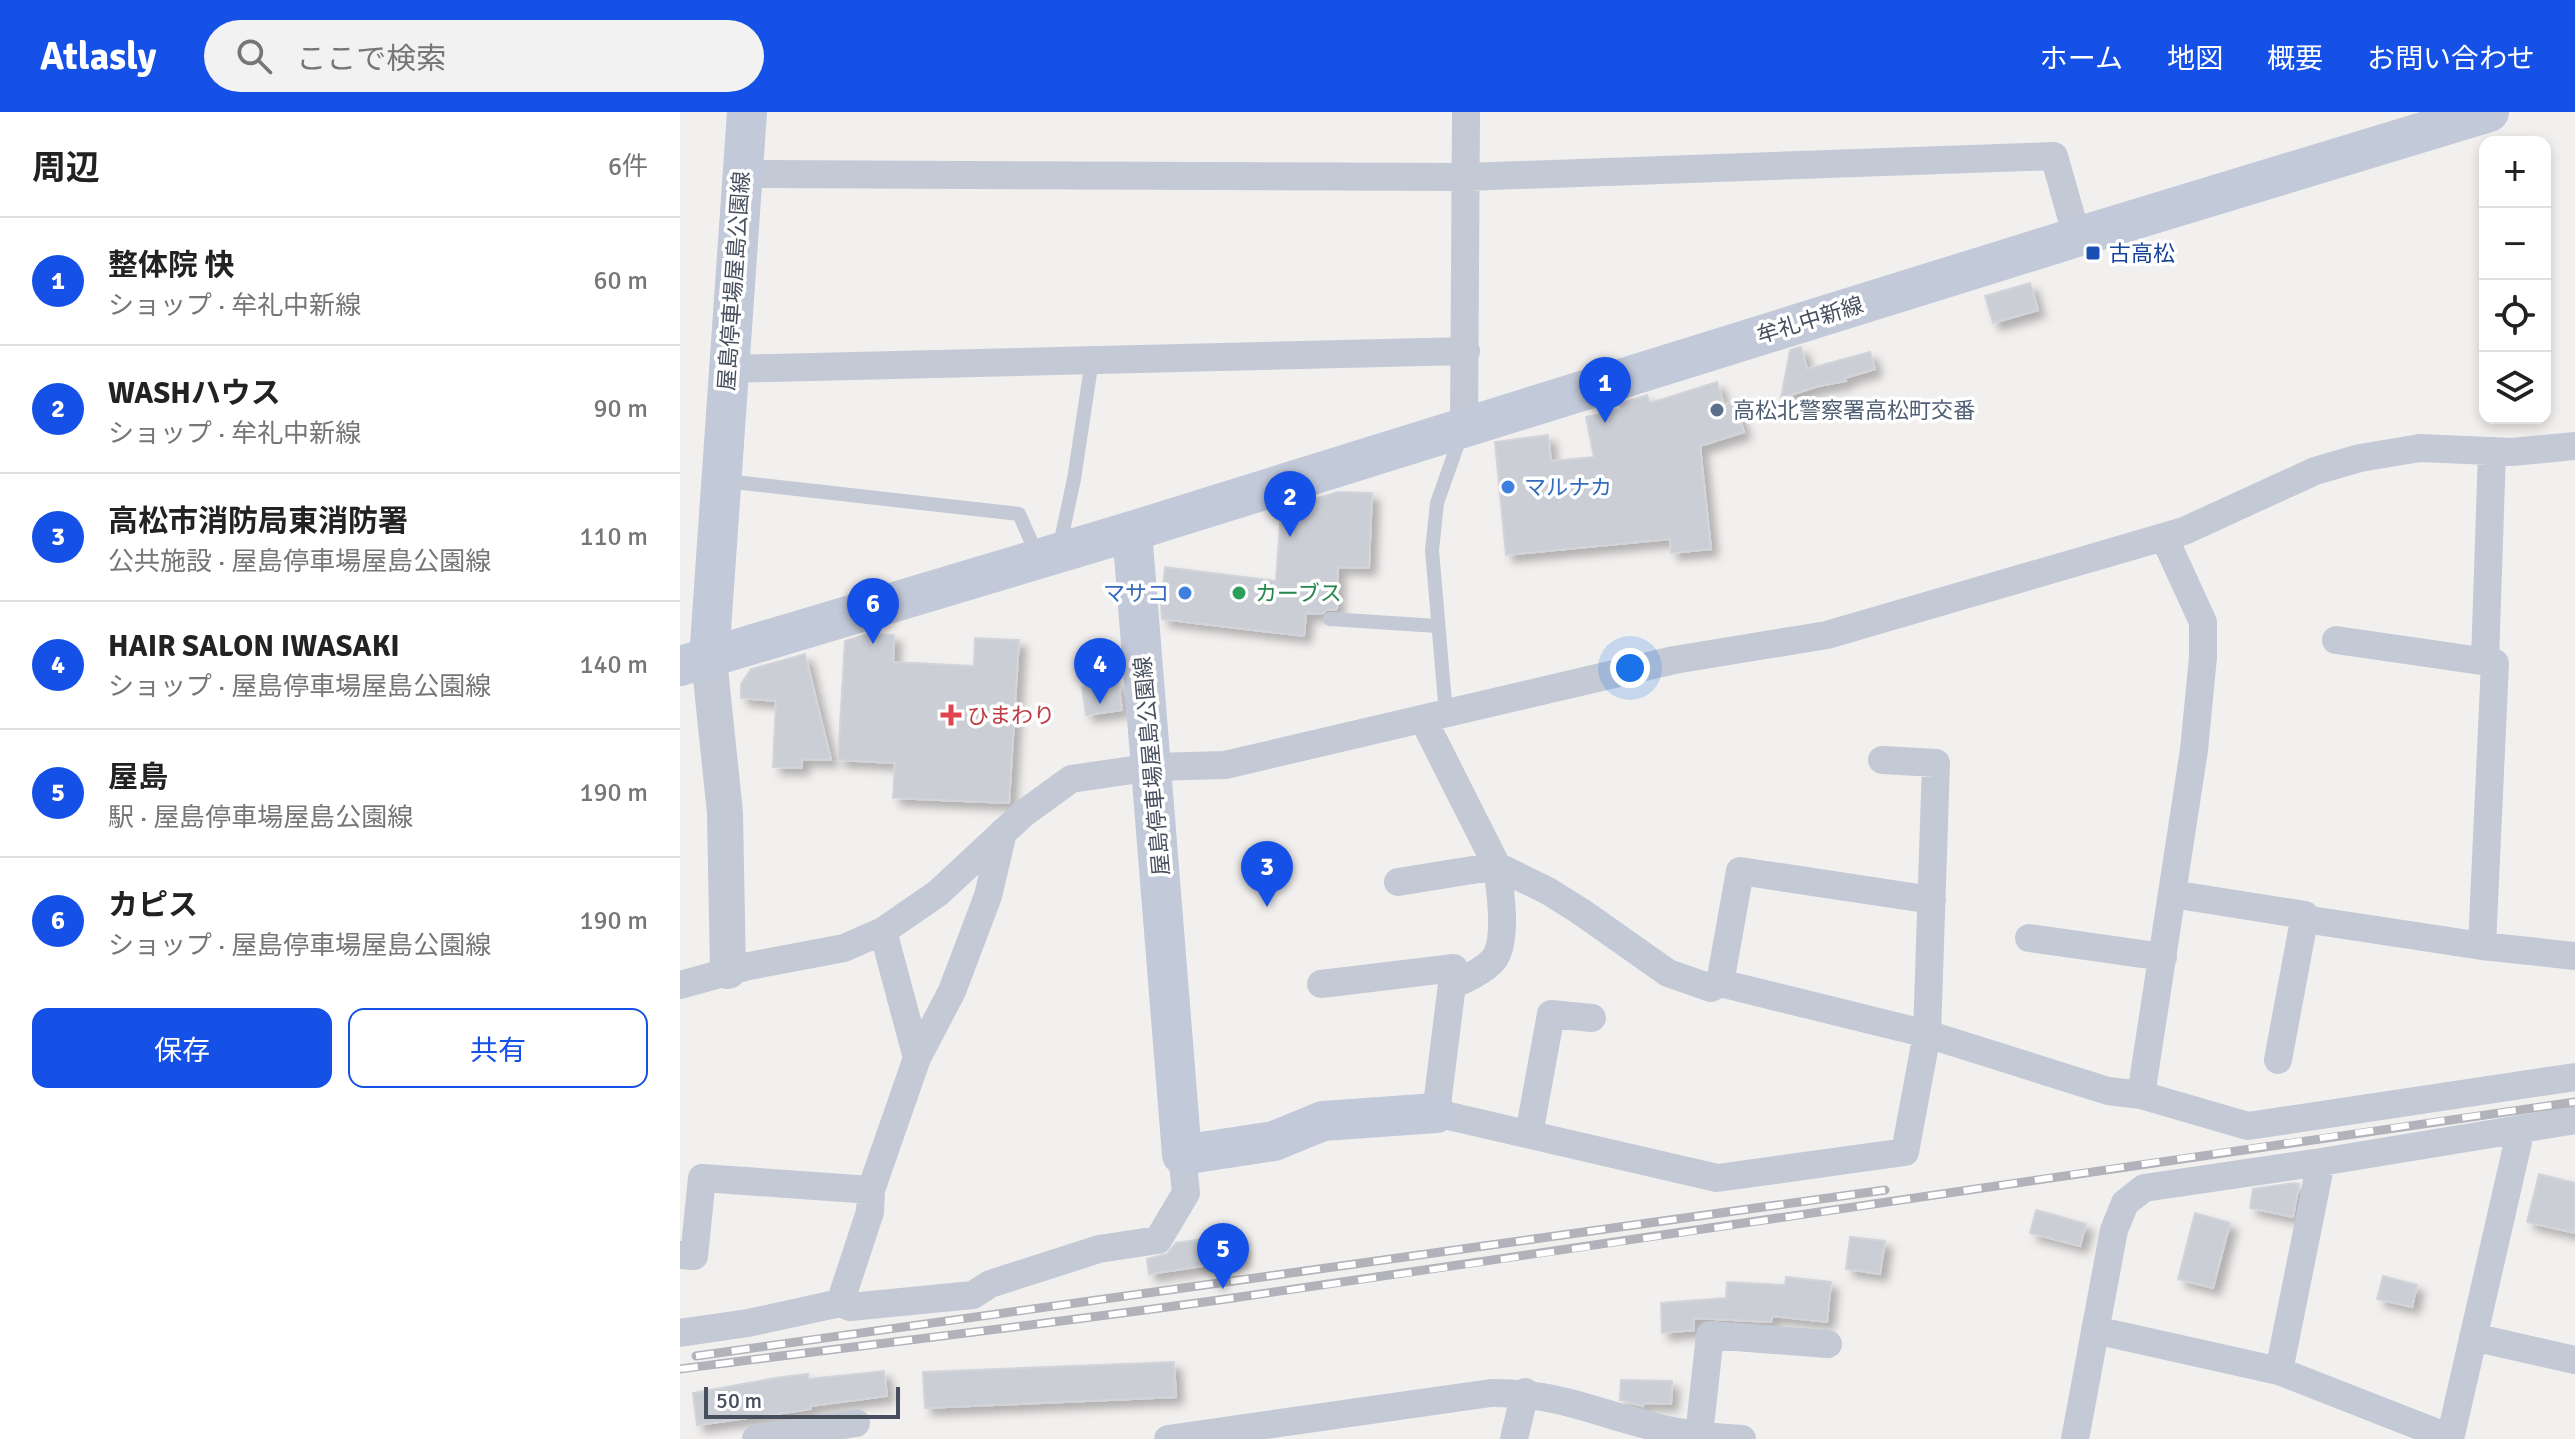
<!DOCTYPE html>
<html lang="ja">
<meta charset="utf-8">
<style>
body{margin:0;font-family:Signika,"Noto Sans JP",sans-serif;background:#f2f2f2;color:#222}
.controls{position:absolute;right:24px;top:24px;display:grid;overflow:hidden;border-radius:16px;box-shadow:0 4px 12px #0003}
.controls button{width:72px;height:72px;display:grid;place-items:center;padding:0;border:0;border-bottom:2px solid #e0e0e0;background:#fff;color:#222;font:40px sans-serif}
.scale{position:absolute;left:24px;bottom:20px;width:196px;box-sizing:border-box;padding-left:8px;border:4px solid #474f5e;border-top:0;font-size:22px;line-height:28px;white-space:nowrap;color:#474f5e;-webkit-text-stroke:6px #fff;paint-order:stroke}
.you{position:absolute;left:950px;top:556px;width:28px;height:28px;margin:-20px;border:6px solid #fff;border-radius:50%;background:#1a73e8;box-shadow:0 0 0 12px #1a73e833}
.badge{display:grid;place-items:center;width:52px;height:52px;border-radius:50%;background:#1551e7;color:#fff;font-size:26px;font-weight:700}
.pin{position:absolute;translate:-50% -66px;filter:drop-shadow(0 2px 4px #0008)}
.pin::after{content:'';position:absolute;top:42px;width:28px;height:24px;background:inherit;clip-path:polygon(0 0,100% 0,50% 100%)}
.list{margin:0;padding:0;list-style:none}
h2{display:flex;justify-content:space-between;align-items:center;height:104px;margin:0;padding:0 32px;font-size:34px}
h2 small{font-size:26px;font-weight:400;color:#767676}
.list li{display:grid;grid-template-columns:52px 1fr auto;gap:24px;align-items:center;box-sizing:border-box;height:128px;padding:0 32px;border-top:2px solid #e0e0e0}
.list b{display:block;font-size:30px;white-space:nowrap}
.list p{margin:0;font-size:26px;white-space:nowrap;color:#767676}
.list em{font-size:26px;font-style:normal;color:#767676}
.actions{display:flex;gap:16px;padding:24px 32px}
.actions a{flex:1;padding:18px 0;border:2px solid #1551e7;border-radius:16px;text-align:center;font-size:28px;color:#1551e7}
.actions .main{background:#1551e7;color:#fff}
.icon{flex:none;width:44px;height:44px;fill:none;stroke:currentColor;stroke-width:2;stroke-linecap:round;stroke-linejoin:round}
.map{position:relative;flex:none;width:1895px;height:1327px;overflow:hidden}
header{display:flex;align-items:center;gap:48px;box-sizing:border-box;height:112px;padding:0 40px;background:#1551e7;color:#fff}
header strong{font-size:38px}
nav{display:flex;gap:44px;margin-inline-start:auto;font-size:28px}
.search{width:560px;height:72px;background:#f2f2f2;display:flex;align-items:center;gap:20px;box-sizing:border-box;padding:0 28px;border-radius:44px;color:#767676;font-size:30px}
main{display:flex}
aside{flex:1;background:#fff}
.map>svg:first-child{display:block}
.building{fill:#cbced5;stroke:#d3d4db;stroke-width:2;filter:url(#shadow)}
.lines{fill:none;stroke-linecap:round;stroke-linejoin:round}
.service{stroke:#c3c9d5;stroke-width:14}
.minor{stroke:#c3c9d5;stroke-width:28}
.tertiary{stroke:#c3c9d5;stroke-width:36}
.secondary{stroke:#c2c9d9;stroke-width:40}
.rail-casing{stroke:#b2b3ba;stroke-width:9}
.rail{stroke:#fff;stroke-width:6;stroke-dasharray:18;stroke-linecap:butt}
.transit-dot{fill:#1a4fb4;stroke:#fff;stroke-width:3}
.service-dot{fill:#5c6f8a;stroke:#fff;stroke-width:3}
.shop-dot{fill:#3f7fe0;stroke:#fff;stroke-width:3}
.leisure-dot{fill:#2e9e5b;stroke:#fff;stroke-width:3}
.health-dot{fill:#e0444e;stroke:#fff;stroke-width:3}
.labels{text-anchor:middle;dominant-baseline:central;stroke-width:7;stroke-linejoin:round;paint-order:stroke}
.transit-label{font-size:22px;fill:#164399;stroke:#fff;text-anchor:start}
.street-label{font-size:22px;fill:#474f5e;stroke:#fff}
.service-label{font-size:22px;fill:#4e5e75;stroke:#fff;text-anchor:start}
.shop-label{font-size:22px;fill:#366cbe;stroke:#fff;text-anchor:start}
.leisure-label{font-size:22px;fill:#27864d;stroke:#fff;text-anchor:start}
.health-label{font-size:22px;fill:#be3a42;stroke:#fff;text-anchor:start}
</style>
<header>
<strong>Atlasly</strong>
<div class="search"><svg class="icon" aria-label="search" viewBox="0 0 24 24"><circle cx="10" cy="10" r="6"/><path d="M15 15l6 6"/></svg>ここで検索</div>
<nav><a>ホーム</a><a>地図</a><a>概要</a><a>お問い合わせ</a></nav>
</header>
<main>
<aside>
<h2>周辺<small>6件</small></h2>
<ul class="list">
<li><span class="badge">1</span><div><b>整体院 快</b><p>ショップ · 牟礼中新線</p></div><em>60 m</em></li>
<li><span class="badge">2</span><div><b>WASHハウス</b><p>ショップ · 牟礼中新線</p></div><em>90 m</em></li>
<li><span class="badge">3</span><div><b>高松市消防局東消防署</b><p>公共施設 · 屋島停車場屋島公園線</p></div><em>110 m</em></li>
<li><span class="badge">4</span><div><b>HAIR SALON IWASAKI</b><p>ショップ · 屋島停車場屋島公園線</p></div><em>140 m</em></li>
<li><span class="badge">5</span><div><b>屋島</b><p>駅 · 屋島停車場屋島公園線</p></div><em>190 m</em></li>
<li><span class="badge">6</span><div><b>カピス</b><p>ショップ · 屋島停車場屋島公園線</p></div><em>190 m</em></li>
</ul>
<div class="actions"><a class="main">保存</a><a>共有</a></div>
</aside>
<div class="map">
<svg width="1895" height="1327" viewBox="0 0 1895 1327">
<defs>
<filter id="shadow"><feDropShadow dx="7" dy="7" stdDeviation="4" flood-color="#0004"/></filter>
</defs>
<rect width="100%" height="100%" fill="#f2f0ef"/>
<!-- building -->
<path class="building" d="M1350 171 1358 198 1313 211 1305 184Z
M1121 235 1127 257 1190 240 1195 257 1165 266 1166 269 1139 274 1101 286 1110 238Z
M1037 270 1044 293 1054 290 1064 320 1020 334 1031 437 991 441 990 427 826 443 815 330 868 323 871 349 914 345 906 305 942 297 939 292 967 283 970 291Z
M658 380 692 381 689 456 658 455 657 497 646 498 642 502 626 501 624 524 482 507 481 492 485 455 596 469 601 397Z
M188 522 214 523 213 550 294 554 295 526 339 528 329 691 213 686 215 651 158 648 165 529Z
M125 542 151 648 122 647V656L93 655 96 589 61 586V572L71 557Z
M438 569 442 598 406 603 402 575Z
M1859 1062 1895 1071V1121L1847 1110Z
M1614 1071 1619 1072 1613 1105 1570 1096 1573 1077Z
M1356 1098 1406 1112 1400 1134 1350 1121Z
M1515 1101 1550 1111 1533 1176 1498 1167Z
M559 1122 563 1148 469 1162 467 1147 487 1142 496 1131Z
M1170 1125 1205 1129 1200 1162 1166 1157Z
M1703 1164 1737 1173 1732 1195 1697 1187Z
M1106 1165 1151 1170 1147 1210 1092 1204 1091 1210 1014 1206V1218L982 1221 981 1191 1046 1186 1047 1170 1105 1173Z
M494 1250 496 1285 245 1296 243 1260Z
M204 1259 207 1284 131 1294V1297L17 1313 13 1281 95 1266 128 1262V1267Z
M941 1268 992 1269 991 1292 964 1291 963 1294 959 1293 940 1288Z"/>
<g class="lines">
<!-- service -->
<path class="service" d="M45 369 339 402 358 445
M379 437 394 367 412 248
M650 507 757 514
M766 602 752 438 757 391 781 323"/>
<!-- minor -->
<path class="minor" d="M62 62 786 65 1374 44 1397 125
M47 257 786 239
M784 315 786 0
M1656 528 1815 551 1802 834
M1805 549 1812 339
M743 607 817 754C820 775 828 829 814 847 804 859 786 867 772 873
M718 770 817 754 868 779 900 799 988 861 1031 876 1040 871
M1492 782 1625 803 1598 948
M1252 788 1060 759 1040 871 1247 922 1428 979 1461 983 1568 1014 1895 965
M1624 807 1802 834 1895 844
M1349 826 1483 845
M641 872 774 856 756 1001 1037 1066 1225 1040 1247 922 1256 651 1202 648
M0 873 69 854 164 836 203 819 258 781 343 702 391 667 473 655 545 653 994 548 1147 523 1504 419 1635 359 1680 346 1740 336 1832 340 1895 334
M237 946 272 879 308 784 323 720
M1461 983 1514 638 1523 545V510L1484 425
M849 1022 871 902 912 906
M0 1143 14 1144 22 1066 191 1078 237 946 203 819
M160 1191 190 1100 191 1078
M1415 1218 1599 1259 1770 1326
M0 1221 68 1211 160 1191 170 1195 293 1183 310 1172 419 1137 478 1128 506 1081 502 1043
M1793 1225 1895 1248
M1599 1259 1641 1050
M118 1320 176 1311
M1019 1323 1030 1223 1148 1232
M76 1327 118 1320 119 1327
M488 1327 811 1281C879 1280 923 1304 987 1318 1012 1323 1037 1326 1062 1327
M834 1327 845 1280
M1395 1327 1434 1118 1445 1091 1464 1076 1641 1050 1895 1008
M1770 1327 1841 1017"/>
<!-- tertiary -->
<path class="tertiary" d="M29 547 45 701 48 859"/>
<!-- secondary -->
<path class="secondary" d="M452 419 502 1043 594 1029 643 1009 756 1001
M29 547 67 0
M0 554 452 419 1397 125 1809 0"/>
<defs>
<path id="rail" d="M16 1244 1205 1078
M0 1257C184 1233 369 1212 553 1186 1001 1123 1447 1052 1895 990"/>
</defs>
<!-- rail casing -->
<use href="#rail" class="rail-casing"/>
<!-- rail -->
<use href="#rail" class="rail"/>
</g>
<!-- markers -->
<rect class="transit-dot" x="1405" y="133" width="16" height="16" rx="4"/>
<circle class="service-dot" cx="1037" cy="298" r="8"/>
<g class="shop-dot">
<circle cx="828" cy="375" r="8"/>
<circle cx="505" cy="481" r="8"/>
</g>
<circle class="leisure-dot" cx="559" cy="481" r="8"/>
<path class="health-dot" d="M267 591h8v8h8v8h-8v8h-8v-8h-8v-8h8z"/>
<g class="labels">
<!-- transit labels -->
<g class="transit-label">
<text x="1429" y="141">古高松</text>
</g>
<!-- street labels -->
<g class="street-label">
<text transform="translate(54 169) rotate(-86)">屋島停車場屋島公園線</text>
<text transform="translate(1130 208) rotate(-17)">牟礼中新線</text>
<text transform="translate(472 654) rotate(-95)">屋島停車場屋島公園線</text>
</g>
<!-- service labels -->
<g class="service-label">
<text x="1053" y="298">高松北警察署高松町交番</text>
</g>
<!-- shop labels -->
<g class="shop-label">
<text x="844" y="375">マルナカ</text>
<text x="489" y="481" text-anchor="end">マサコ</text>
</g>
<!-- leisure labels -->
<g class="leisure-label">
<text x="575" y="481">カーブス</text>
</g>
<!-- health labels -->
<g class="health-label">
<text x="287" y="603">ひまわり</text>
</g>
</g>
</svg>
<div class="controls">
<button>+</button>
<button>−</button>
<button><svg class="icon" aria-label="locate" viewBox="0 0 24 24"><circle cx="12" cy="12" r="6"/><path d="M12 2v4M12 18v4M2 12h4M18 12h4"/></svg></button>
<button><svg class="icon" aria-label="layers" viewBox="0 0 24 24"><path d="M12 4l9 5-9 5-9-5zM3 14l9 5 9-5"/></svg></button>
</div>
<div class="scale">50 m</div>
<div class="you"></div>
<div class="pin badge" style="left:925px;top:311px">1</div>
<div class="pin badge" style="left:610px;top:425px">2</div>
<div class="pin badge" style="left:587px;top:795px">3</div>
<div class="pin badge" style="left:420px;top:592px">4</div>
<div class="pin badge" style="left:543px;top:1177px">5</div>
<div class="pin badge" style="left:193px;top:532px">6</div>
</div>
</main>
